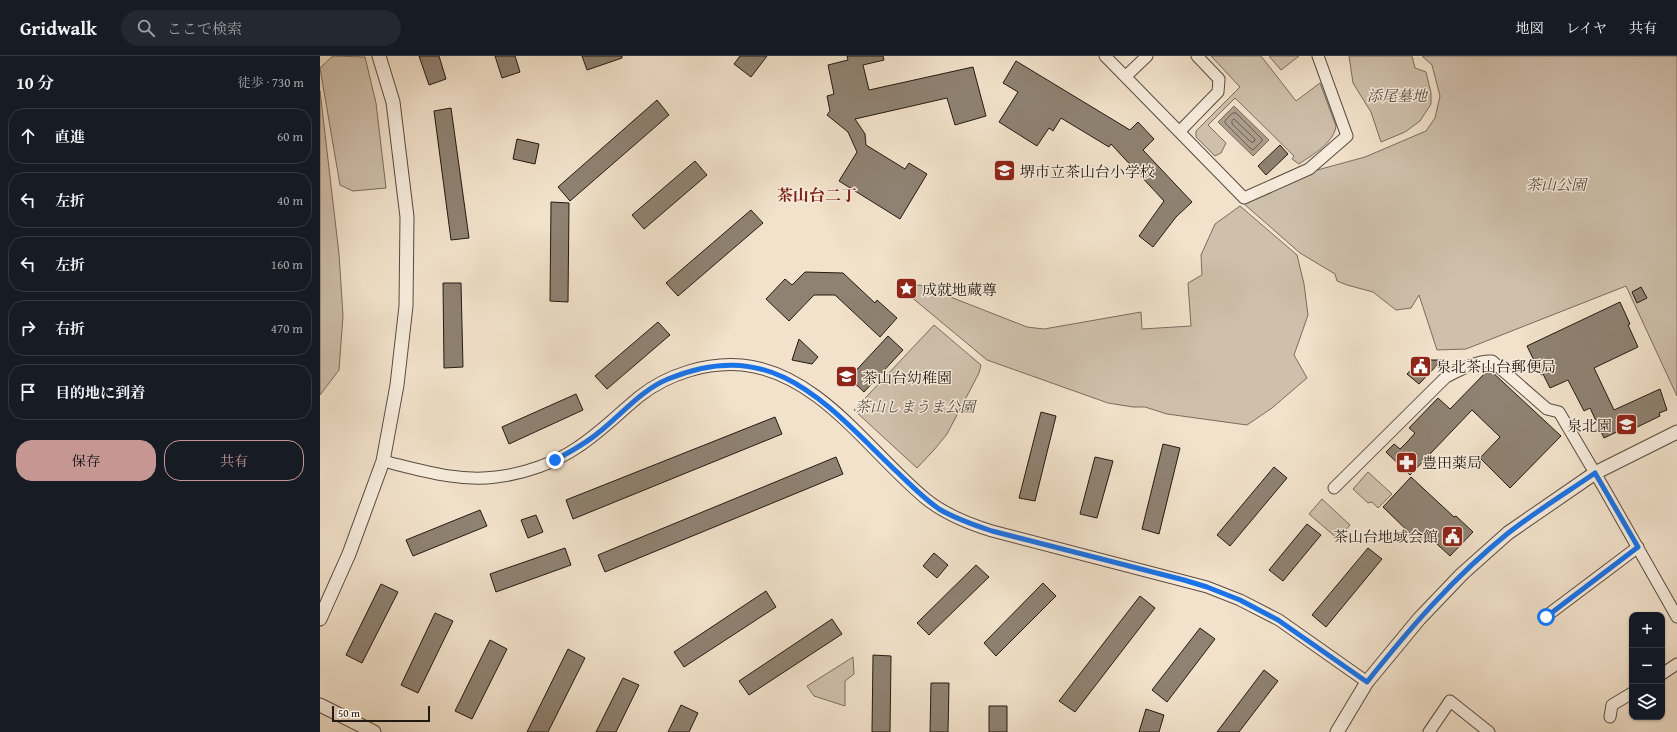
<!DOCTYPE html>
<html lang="ja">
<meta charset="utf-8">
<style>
body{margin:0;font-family:"Gentium Book Plus","Noto Serif JP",serif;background:#242831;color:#f1f3f6}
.controls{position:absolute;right:12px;bottom:12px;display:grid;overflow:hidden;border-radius:8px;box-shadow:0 1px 3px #0004}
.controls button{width:36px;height:36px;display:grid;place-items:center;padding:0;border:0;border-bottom:1px solid #363941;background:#171b24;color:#f1f3f6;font:20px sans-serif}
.scale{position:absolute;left:12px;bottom:10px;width:98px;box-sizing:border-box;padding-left:4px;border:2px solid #241912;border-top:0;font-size:11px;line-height:14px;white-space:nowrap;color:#241912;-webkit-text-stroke:3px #f7ecdd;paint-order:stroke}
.stop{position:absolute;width:12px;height:12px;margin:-9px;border:3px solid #1a73e8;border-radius:50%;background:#fff}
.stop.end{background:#1a73e8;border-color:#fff;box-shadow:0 1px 4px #0008}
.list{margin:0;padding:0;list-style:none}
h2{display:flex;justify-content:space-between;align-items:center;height:52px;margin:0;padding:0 16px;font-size:17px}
h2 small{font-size:13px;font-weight:400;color:#9ea1a6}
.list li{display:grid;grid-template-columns:26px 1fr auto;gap:12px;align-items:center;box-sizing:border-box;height:56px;margin:0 8px 8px;padding:0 8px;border:1px solid #363941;border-radius:16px}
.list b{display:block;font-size:15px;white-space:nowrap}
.list em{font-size:13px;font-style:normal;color:#9ea1a6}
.actions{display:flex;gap:8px;padding:12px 16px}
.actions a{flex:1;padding:9px 0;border:1px solid #c59692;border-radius:16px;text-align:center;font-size:14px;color:#c59692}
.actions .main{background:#c59692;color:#111}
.icon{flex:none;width:22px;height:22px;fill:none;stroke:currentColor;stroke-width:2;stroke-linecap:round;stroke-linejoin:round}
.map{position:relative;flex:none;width:1357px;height:676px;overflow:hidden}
header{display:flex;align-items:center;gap:24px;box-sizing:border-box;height:56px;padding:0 20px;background:#171b24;border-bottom:1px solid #363941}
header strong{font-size:19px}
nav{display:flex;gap:22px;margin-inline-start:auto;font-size:14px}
.search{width:280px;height:36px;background:#242831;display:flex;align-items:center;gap:10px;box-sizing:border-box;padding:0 14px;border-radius:22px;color:#9ea1a6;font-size:15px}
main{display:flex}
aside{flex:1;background:#171b24}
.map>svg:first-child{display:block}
.green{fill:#cfc0ac;stroke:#7a6c5f}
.water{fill:#ac9e8c;stroke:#76695b}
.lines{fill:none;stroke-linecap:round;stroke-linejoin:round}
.shore{stroke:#685c4f;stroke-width:1}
.building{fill:#8f8272;stroke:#241912}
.minor-casing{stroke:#584b40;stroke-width:13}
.tertiary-casing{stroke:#584b40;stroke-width:15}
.minor{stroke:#f7ecdd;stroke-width:11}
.tertiary{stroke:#f7ecdd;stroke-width:13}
.route{stroke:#1a73e8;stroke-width:5}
.labels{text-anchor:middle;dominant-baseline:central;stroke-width:3;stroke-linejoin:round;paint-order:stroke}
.park-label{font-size:15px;font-style:italic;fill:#574b40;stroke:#f7ecdd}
.poi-label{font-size:15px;fill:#241912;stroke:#f7ecdd;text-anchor:start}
.neighbourhood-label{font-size:16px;font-weight:bold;fill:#7a1f14;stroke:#f7ecdd}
</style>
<header>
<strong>Gridwalk</strong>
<div class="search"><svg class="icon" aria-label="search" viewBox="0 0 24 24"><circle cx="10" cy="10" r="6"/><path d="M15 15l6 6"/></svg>ここで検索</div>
<nav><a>地図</a><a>レイヤ</a><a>共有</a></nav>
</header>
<main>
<aside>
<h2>10 分<small>徒歩 · 730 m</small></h2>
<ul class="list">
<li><svg class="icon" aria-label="ahead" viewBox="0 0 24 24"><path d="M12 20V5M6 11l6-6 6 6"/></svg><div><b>直進</b></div><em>60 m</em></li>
<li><svg class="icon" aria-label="left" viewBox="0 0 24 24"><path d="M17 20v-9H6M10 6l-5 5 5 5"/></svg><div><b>左折</b></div><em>40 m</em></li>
<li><svg class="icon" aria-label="left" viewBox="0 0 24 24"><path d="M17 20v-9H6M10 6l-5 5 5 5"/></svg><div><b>左折</b></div><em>160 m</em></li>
<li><svg class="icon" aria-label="right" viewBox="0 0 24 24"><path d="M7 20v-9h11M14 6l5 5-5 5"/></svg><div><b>右折</b></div><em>470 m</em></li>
<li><svg class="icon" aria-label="arrive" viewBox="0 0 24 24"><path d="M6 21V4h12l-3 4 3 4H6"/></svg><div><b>目的地に到着</b></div></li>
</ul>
<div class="actions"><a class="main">保存</a><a>共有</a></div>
</aside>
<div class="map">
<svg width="1357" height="676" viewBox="0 0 1357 676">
<rect width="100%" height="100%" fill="#f2e2cb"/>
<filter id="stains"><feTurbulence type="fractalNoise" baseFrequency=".005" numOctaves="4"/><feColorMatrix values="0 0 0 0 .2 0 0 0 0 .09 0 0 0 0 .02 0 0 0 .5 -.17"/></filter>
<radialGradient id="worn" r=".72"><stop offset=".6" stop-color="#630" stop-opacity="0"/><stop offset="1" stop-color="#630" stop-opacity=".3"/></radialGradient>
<!-- green -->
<path class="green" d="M13 0 45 1 56 47 66 132 33 135 20 129 0 12Z
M891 0H941L976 45 1000 27 1016 70C1014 87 992 99 979 108L972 103 974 100 915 42 888 69 906 87 901 97 895 100 876 81V75L920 31Z
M949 0H979L961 14Z
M1029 0H1092L1095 12 1106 16 1111 37V48L1100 65 1085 76 1061 86 1051 56 1033 27Z
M1102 0H1357V340L1306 230 1146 293 1117 294 1099 239 1091 252 1076 254 1053 236 1027 229 1017 225 1015 218 980 197 923 147 990 116 1045 101 1106 75 1115 62 1120 40 1112 9Z
M0 35 19 198 23 260 19 314 0 339Z
M920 150 977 199 984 228 988 259 974 299 987 322 952 352 927 369 847 358 825 351H813L788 347 667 304 590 240V234L593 230 600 229 707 271 724 273 821 256 822 273 871 270 868 227 882 219 881 199 895 168Z
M614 269 661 309 659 317 627 378 614 394 597 412 534 354Z
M1048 416 1072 438 1058 452 1052 446 1048 447 1033 433Z
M1002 443 1030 469 1018 483 989 458Z
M533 601 534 618 525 625V650L494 640 487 630Z"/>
<!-- water -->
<path class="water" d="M914 50 949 84 933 100 898 66Z"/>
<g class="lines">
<!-- shore -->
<path class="shore" d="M913 57H916L942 83V85L933 94 931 93 905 67V65Z
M914 63 935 83 934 86H931L912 68V65Z"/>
</g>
<!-- building -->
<path class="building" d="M99 0H119L126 23 109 29Z
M175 0H195L200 16 182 22Z
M262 0H302V2L267 14Z
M420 0H447L431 21 414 8Z
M527 0H563L564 4 543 9 549 34 653 11 666 60 635 69 627 42 535 63 545 78 546 89 585 113 589 107 607 118 580 163 519 125 537 96 528 76 507 59 510 55 507 40 514 38 508 9 528 4Z
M696 5 810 74 818 66 834 83 823 94 872 146 856 161 833 191 819 180 844 145 791 88 789 91 741 62 733 75 729 72 717 90 679 66 698 36 683 27Z
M337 44 349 59 250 145 238 131Z
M131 52 149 182 131 184 114 55Z
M197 83 219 88 215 108 193 103Z
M960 89 968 98 946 119 938 110Z
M375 105 387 119 324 173 312 159Z
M231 146 249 147 248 246 230 245Z
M431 154 443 167 358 240 346 227Z
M485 216 523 217 555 247 557 244 577 262 560 281 515 239H494L469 265 446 243 465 223 472 229Z
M123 227H141L143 311 124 312Z
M1321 231 1327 242 1317 247 1312 236Z
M1300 246 1310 268 1308 269 1318 291 1274 312 1294 354 1340 333 1347 354 1339 357 1340 360 1305 377 1303 373 1284 382 1270 352 1264 355 1248 324 1230 332 1223 318 1221 319 1207 290Z
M338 266 350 279 287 333 275 320Z
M568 280 583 294 544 336 529 322Z
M479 283 498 301 492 308 472 304Z
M1100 304H1122L1099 328 1087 318Z
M1169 313 1241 380 1190 432 1160 402 1180 381 1152 354 1090 419 1066 396 1074 388 1080 393 1088 385 1095 377 1089 372 1118 342 1130 353Z
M256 338 263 354 189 388 182 371Z
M721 356 736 360 715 445 699 442Z
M455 361 462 378 253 463 246 444Z
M843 388 860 392 839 478 822 473Z
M516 401 523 418 285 516 278 499Z
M775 401 793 405 777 462 760 458Z
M954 411 967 422 910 490 897 479Z
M1091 421 1134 461 1136 460 1153 476 1130 500 1106 478 1099 486 1063 451Z
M160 454 167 470 93 500 86 484Z
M216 459 223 476 208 482 201 464Z
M987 468 1001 479 963 525 949 514Z
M245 492 251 509 176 536 170 518Z
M1048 492 1062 503 1006 571 992 559Z
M614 497 628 509 617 522 603 510Z
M656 509 669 521 609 579 597 567Z
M723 527 736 540 676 600 664 587Z
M61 528 78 536 42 607 26 599Z
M446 535 456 551 364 611 354 596Z
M820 540 835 552 755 656 739 645Z
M115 557 133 565 98 637 81 629Z
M512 563 522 578 429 639 419 625Z
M880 572 895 583 847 646 832 634Z
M170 584 187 593 152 663 135 655Z
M248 593 265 602 228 676H207Z
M553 599 571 600 570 676H552Z
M944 614 958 625 919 676H897Z
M303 622 319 629 296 676H276Z
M611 627H629L628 676H610Z
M361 649 378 657 369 676H348Z
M669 650H687V676H669Z
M826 653 844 659 839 676H819Z"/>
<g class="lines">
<defs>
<path id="minor" d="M785 0 924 142 989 113 1027 80 998 0
M806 20 827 0
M860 75 898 36 899 23 877 0
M63 405C100 414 138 426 176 421 204 418 235 407 258 391 281 376 299 357 320 340 348 318 387 306 422 309 500 317 550 397 606 443 626 459 649 468 672 475L864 525 887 531 920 544 959 564 1047 626
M1014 432 1126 321C1140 314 1157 304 1172 305L1227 353 1239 356 1285 434 1357 561
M1225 561 1318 491
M1342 618 1357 608
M1290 661 1292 649 1312 637
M1109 676 1130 645 1169 676"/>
<path id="tertiary" d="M0 563 29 498 63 405 77 329 86 250 87 161 73 46 59 0
M0 649 54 676
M1017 676 1047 626 1099 563 1142 518 1188 477 1275 417 1357 376"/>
</defs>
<!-- minor casing -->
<use href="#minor" class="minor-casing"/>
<!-- tertiary casing -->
<use href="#tertiary" class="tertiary-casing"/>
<!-- minor -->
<use href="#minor" class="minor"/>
<!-- tertiary -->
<use href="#tertiary" class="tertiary"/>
</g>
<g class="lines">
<!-- route -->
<path class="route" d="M235 404C250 396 265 388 278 377 301 359 321 334 348 323 454 279 506 348 576 415 590 428 603 442 619 453 636 463 654 469 672 475L864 524 887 531 920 544 958 564 1047 626C1090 572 1134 521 1187 478 1215 456 1246 437 1275 417L1318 491 1226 561"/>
</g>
<!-- icons -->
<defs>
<symbol id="school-square" viewBox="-11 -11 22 22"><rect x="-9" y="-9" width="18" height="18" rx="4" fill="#8f2418" stroke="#f7ecdd"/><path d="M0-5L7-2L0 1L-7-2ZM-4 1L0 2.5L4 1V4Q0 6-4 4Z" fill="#fff"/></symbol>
<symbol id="sight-square" viewBox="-11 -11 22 22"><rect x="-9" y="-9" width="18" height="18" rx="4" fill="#8f2418" stroke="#f7ecdd"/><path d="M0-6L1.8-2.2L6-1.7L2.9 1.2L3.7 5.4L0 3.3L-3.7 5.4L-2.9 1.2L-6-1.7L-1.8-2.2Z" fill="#fff"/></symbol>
<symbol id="civic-square" viewBox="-11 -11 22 22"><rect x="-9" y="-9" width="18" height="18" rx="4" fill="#8f2418" stroke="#f7ecdd"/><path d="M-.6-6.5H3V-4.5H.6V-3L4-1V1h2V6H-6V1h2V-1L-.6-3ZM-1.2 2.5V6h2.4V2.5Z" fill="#fff"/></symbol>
<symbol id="pharmacy-square" viewBox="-11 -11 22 22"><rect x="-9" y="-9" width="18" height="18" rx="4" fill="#8f2418" stroke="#f7ecdd"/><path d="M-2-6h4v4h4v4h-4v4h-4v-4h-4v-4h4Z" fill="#fff"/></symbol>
</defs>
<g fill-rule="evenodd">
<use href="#school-square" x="672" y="102" width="25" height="25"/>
<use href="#sight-square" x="574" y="220" width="25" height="25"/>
<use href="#civic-square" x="1088" y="298" width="25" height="25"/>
<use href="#school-square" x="514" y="308" width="25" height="25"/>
<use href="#school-square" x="1294" y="356" width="25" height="25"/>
<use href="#pharmacy-square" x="1074" y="394" width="25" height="25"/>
<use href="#civic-square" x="1120" y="468" width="25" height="25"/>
</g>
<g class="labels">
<!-- park labels -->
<g class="park-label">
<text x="1077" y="39">添尾墓地</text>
<text x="1236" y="128">茶山公園</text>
<text x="595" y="350">茶山しまうま公園</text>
</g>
<!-- poi labels -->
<g class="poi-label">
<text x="700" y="115">堺市立茶山台小学校</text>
<text x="602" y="233">成就地蔵尊</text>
<text x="1116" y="310">泉北茶山台郵便局</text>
<text x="542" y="321">茶山台幼稚園</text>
<text x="1292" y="369" text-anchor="end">泉北園</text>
<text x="1102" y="406">豊田薬局</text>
<text x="1118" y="480" text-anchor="end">茶山台地域会館</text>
</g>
<!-- neighbourhood labels -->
<g class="neighbourhood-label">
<text x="497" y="139">茶山台二丁</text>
</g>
</g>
<rect width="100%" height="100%" filter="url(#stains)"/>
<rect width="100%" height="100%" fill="url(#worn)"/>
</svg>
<div class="controls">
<button>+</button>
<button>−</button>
<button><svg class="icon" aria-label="layers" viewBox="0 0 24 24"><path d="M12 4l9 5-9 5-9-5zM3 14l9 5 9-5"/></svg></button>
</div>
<div class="scale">50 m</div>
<div class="stop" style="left:1226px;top:561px"></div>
<div class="stop end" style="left:235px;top:404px"></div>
</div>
</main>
